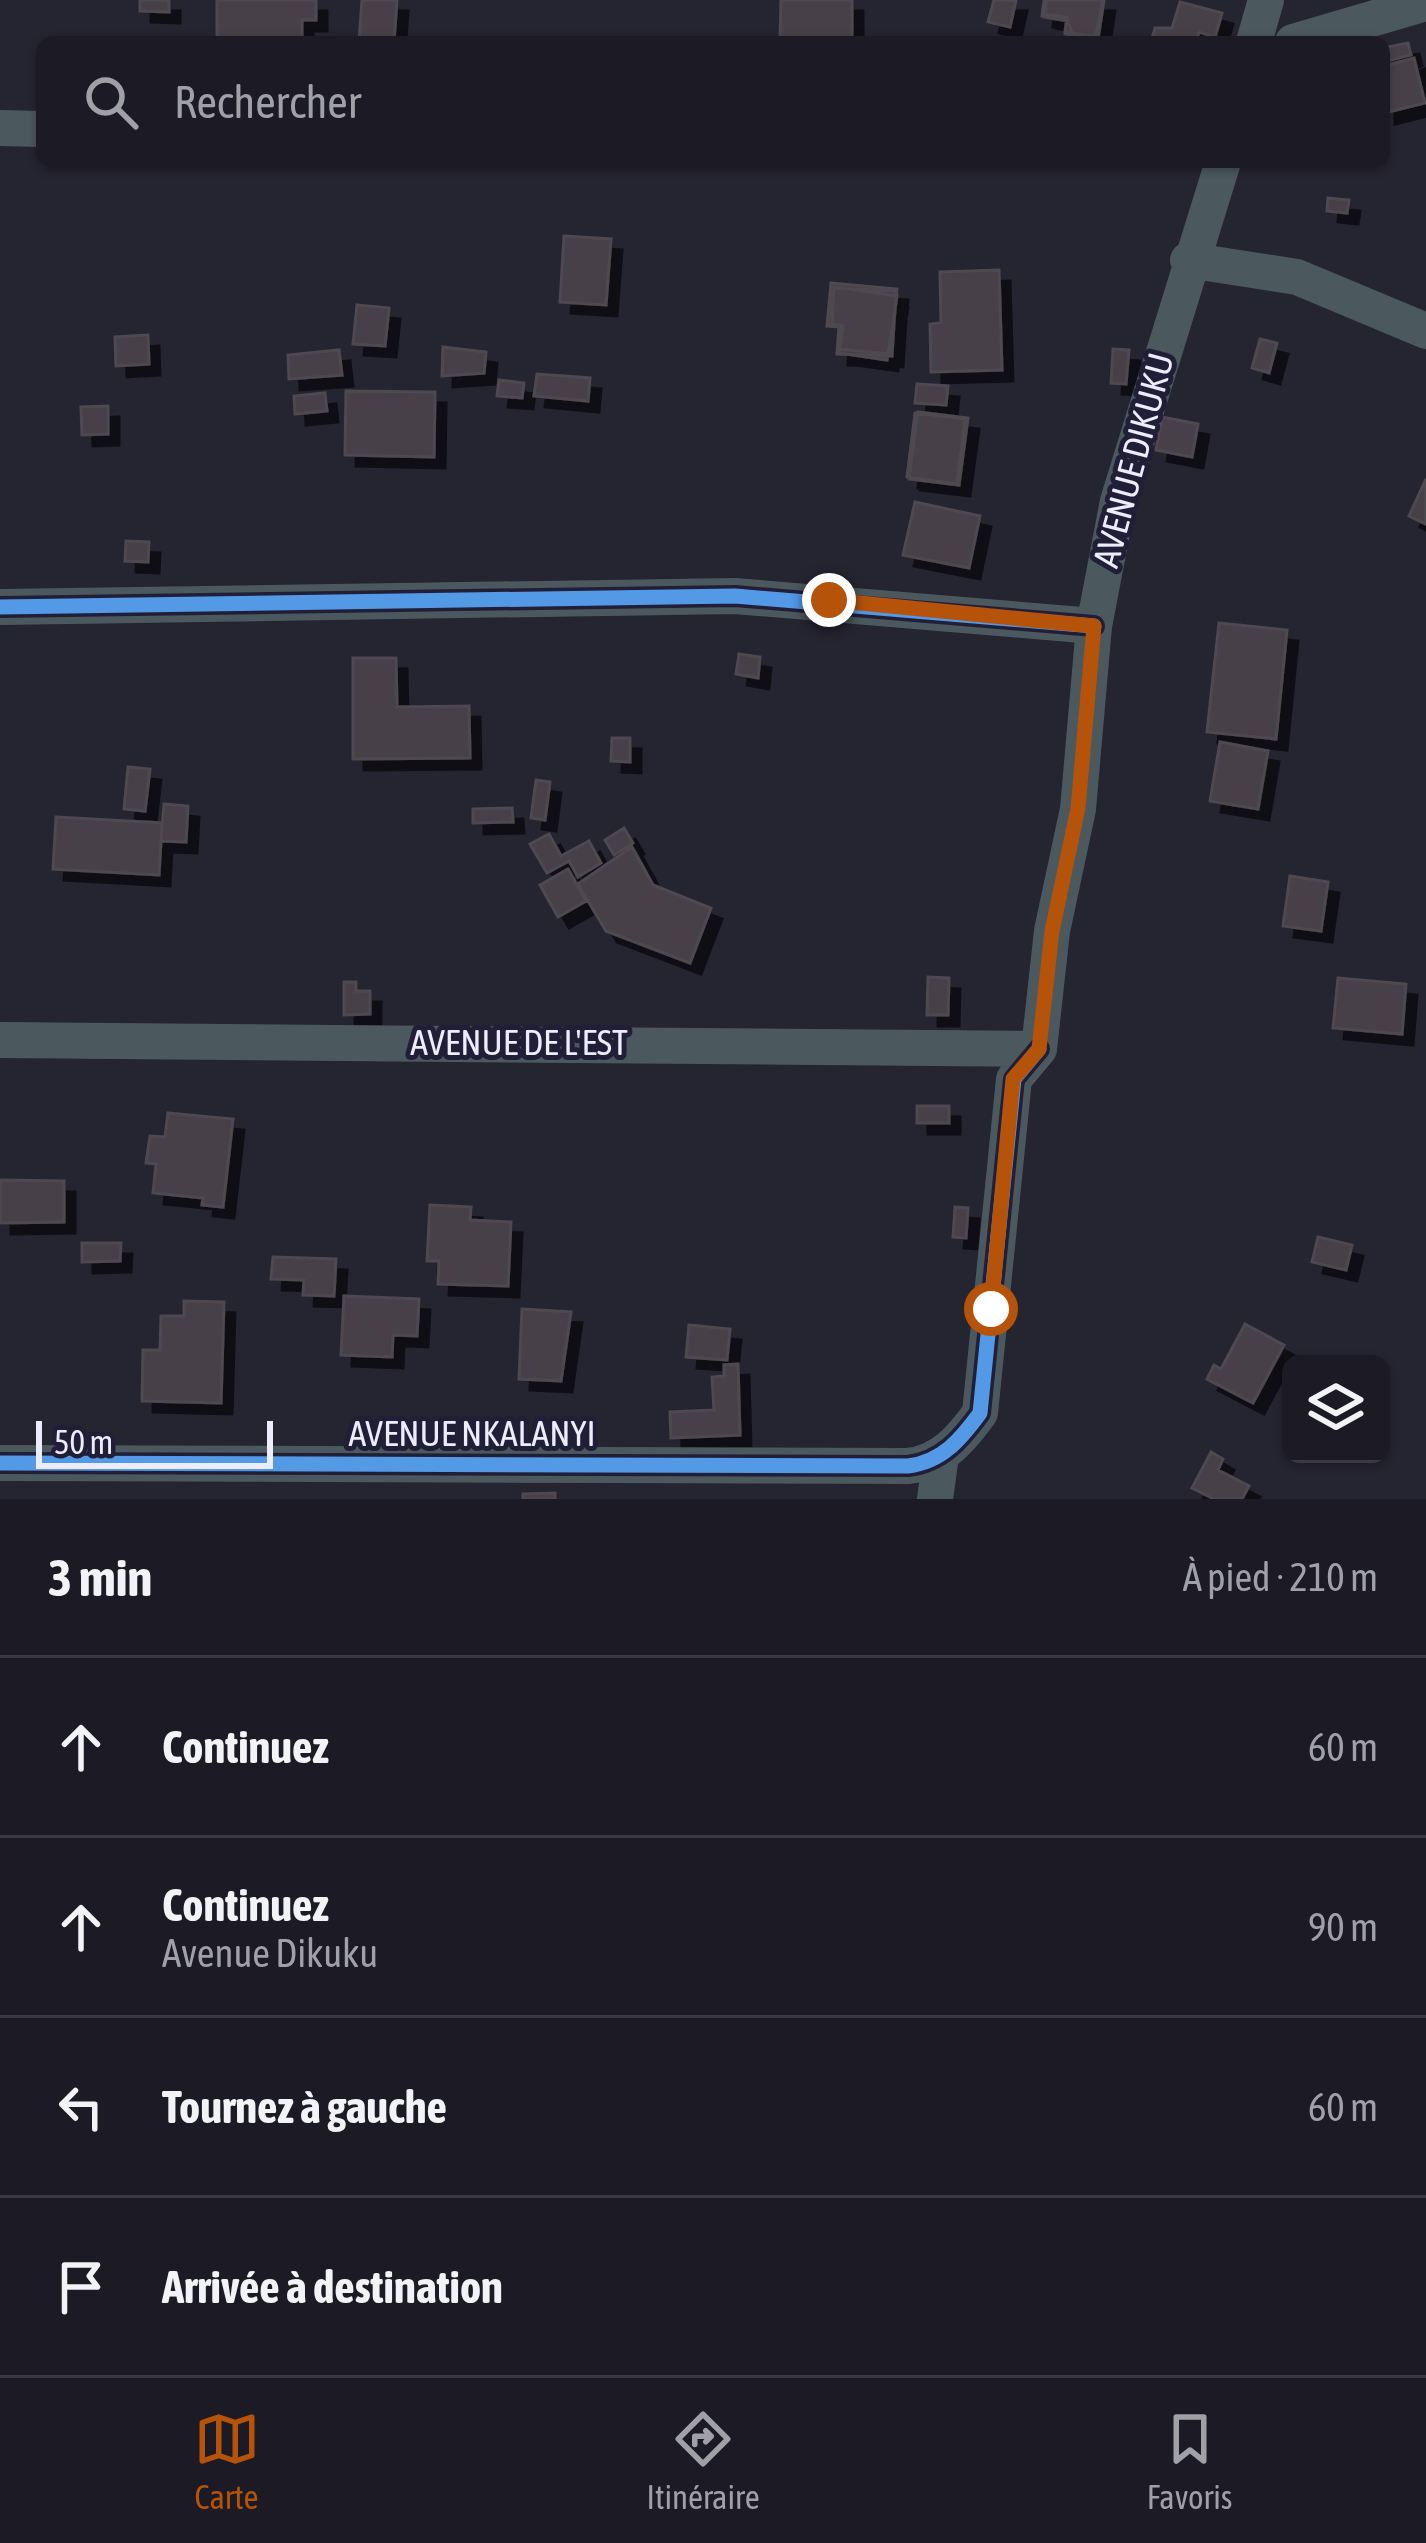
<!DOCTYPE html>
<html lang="fr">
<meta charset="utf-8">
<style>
body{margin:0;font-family:"Asap Condensed",sans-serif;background:#25242d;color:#f1f3f6}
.controls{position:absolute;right:36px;bottom:36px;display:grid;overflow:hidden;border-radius:18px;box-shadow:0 3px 9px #0004}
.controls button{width:108px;height:108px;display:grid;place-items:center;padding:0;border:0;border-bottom:3px solid #3a3942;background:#1c1b25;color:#f1f3f6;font:60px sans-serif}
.scale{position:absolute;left:36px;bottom:30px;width:237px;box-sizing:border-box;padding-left:12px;border:6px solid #ececfd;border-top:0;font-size:33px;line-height:42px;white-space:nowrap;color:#ececfd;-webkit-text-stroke:9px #211e37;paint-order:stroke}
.stop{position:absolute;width:36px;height:36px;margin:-27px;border:9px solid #b45309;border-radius:50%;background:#fff}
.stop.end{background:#b45309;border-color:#fff;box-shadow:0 3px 12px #0008}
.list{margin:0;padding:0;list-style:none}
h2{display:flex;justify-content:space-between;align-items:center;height:156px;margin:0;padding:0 48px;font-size:51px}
h2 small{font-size:39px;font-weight:400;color:#a0a1a7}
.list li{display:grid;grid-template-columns:78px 1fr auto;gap:36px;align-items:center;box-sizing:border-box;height:180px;padding:0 48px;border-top:3px solid #3a3942}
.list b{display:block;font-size:45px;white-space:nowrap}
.list p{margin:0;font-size:39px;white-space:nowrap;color:#a0a1a7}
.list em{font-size:39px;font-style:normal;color:#a0a1a7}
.icon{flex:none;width:66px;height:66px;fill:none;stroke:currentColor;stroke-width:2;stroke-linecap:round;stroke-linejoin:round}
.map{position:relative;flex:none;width:1426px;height:1499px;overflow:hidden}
.search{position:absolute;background:#1c1b25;box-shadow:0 3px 9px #0004;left:36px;right:36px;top:36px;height:132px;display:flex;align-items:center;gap:30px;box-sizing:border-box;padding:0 42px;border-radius:18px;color:#a0a1a7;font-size:45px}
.sheet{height:876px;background:#1c1b25}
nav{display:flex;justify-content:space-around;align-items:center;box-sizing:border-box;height:168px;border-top:3px solid #3a3942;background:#1c1b25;font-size:33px;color:#a0a1a7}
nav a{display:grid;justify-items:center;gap:6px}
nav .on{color:#b45309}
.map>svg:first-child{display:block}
.building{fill:#46404a;stroke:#4e4850;stroke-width:3;filter:url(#shadow)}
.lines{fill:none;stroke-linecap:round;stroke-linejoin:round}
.minor{stroke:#4b585e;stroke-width:36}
.cycleway-casing{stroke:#211e37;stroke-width:22}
.cycleway{stroke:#5399e6;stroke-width:15}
.route{stroke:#b45309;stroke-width:15}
.labels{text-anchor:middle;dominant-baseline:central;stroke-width:10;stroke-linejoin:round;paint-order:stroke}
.street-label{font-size:36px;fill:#ececfd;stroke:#211e37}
</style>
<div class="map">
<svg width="1426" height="1499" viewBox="0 0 1426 1499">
<defs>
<filter id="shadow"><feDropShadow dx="11" dy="11" stdDeviation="0" flood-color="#0009"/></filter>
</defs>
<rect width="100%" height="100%" fill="#252431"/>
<!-- building -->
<path class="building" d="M140 0H169V12L140 11Z
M217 0H316V20H302V40H217Z
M362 0H397L394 42H359Z
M781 0H852V42H780Z
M994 0H1016L1010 27 988 22Z
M1044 0H1104L1098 39 1065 34 1067 20 1042 16Z
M1046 0H1103L1098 37 1065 32 1067 17 1044 14Z
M1047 0H1103L1095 38 1072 33 1068 21 1044 17Z
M1180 2 1222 13 1215 37 1199 32 1196 42H1151L1155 28H1172Z
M1408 43 1411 55 1387 61 1384 48Z
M1414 58 1425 103 1384 113V66Z
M1328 198 1349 200 1347 213 1327 211Z
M564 236 611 239 606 305 560 302Z
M999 270 1002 370 931 372 930 324 941 323 940 272Z
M831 283 897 289 891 354 839 349 840 327 827 326Z
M834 287 897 296 887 360 839 353 843 326 828 324Z
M834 288 896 291 892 356 837 354 839 325 832 324Z
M357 305 389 308 385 346 353 344Z
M148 335 149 364 116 366 115 337Z
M1260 339 1277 343 1269 373 1252 368Z
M443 347 486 352 484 373 442 376Z
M1113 349 1129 350 1126 384 1111 383Z
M339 350 342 375 289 379 288 355Z
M537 374 590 378 588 401 534 396Z
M499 380 524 383 522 398 497 396Z
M917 384 948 386 946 405 915 403Z
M346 391 435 392 434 457 345 455Z
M325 393 327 411 295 414 294 396Z
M108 406V434L82 435 81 407Z
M918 412 968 418 959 485 909 479Z
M915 413 965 419 957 484 907 477Z
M1162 417 1198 424 1192 457 1156 450Z
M1426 479V524L1409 516Z
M915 502 980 516 969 568 903 555Z
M126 541 149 542 148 562 125 561Z
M1219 623 1287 630 1276 739 1207 732Z
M739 654 760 657 758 678 736 674Z
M353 658H396L397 707 469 706 470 758 353 759Z
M612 738H630V762L611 761Z
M1220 742 1268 751 1258 809 1210 801Z
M128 767 150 769 145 811 124 809Z
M536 780 550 782 545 820 531 818Z
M164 804 188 806 186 842 161 841Z
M512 808 513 822 473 823V809Z
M56 817 162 823 159 875 53 869Z
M624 828 633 843 614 855 605 840Z
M549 834 561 856 589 841 601 863 578 877 569 861 547 873 530 844Z
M632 847 653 885 711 908 690 963 606 931 578 884Z
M568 869 586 901 558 917 540 885Z
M1290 876 1328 882 1321 931 1283 926Z
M928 977 949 978 948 1015H927Z
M1338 978 1406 984 1402 1034 1333 1028Z
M344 982H356V991H370V1014L344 1015Z
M917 1106H949V1123H917Z
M168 1113 233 1119 223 1207 202 1205 203 1198 153 1193 156 1164 146 1163 150 1136 165 1137Z
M0 1180 64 1181V1222L0 1223Z
M430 1205 471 1207 470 1220 511 1222 508 1286 438 1284 439 1261H427Z
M955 1207 968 1208 966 1238 953 1237Z
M1318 1237 1352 1245 1346 1270 1312 1262Z
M82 1243H121L120 1261 82 1262Z
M273 1257 336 1259 334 1296 303 1295 304 1280 271 1279Z
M344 1296 419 1299 417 1336 393 1335 392 1357 341 1355Z
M184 1301 224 1302 221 1403 142 1401 143 1350H160L161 1316H184Z
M522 1309 571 1312 561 1381 519 1379Z
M1245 1324 1284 1345 1253 1403 1207 1379 1214 1365 1221 1369Z
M689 1325 730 1329 727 1360 686 1357Z
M738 1364 740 1435 671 1438 670 1412 714 1410 712 1377 724 1376V1365Z
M1211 1452 1223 1459 1218 1470 1249 1486 1242 1499H1214L1192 1488Z
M555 1493V1499H523V1494Z"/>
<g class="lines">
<!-- minor -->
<path class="minor" d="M1254 42 1266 0
M1293 42 1426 3
M0 128 42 129
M1188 260 1297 277 1426 331
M0 607 735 596 1094 626
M0 1040 1039 1049
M1039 1049 1052 931 1078 809 1094 626 1118 501 1223 162
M0 1463 908 1466C942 1462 961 1439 980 1413L1014 1079 1039 1049
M935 1499 941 1455"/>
<defs>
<path id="cycleway" d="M0 607 735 596 1094 626
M0 1463 908 1466C942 1462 961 1439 980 1413L1014 1079 1039 1049"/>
</defs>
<!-- cycleway casing -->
<use href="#cycleway" class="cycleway-casing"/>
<!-- cycleway -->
<use href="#cycleway" class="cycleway"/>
</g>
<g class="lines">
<!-- route -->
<path class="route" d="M829 600 1094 626 1078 808 1052 931 1039 1049 1013 1079 991 1309"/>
</g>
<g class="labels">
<!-- street labels -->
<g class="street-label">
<text transform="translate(1133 460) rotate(-75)">AVENUE DIKUKU</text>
<text x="519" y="1042">AVENUE DE L'EST</text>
<text x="472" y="1433">AVENUE NKALANYI</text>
</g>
</g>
</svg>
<div class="controls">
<button><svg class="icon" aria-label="layers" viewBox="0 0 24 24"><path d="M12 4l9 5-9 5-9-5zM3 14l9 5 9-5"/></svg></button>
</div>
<div class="scale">50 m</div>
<div class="stop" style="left:991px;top:1309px"></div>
<div class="stop end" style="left:829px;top:600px"></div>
<div class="search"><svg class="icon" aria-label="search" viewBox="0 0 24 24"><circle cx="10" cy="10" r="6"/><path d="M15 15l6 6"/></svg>Rechercher</div>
</div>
<section class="sheet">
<h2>3 min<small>À pied · 210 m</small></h2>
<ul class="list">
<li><svg class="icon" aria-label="ahead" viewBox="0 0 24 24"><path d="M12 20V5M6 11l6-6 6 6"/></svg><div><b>Continuez</b></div><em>60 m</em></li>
<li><svg class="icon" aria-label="ahead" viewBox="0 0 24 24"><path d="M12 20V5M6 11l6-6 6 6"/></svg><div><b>Continuez</b><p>Avenue Dikuku</p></div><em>90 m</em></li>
<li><svg class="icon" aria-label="left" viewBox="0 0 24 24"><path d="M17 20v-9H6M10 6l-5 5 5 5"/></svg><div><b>Tournez à gauche</b></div><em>60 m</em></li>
<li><svg class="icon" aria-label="arrive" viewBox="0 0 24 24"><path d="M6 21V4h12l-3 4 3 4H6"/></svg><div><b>Arrivée à destination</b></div></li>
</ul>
</section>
<nav>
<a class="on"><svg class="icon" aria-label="map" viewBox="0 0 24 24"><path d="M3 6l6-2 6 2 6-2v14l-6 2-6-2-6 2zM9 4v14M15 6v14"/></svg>Carte</a>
<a><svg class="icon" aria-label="directions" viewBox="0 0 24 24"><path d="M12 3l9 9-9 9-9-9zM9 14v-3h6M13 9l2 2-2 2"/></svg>Itinéraire</a>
<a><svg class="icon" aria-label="saved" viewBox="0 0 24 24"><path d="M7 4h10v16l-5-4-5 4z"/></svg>Favoris</a>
</nav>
